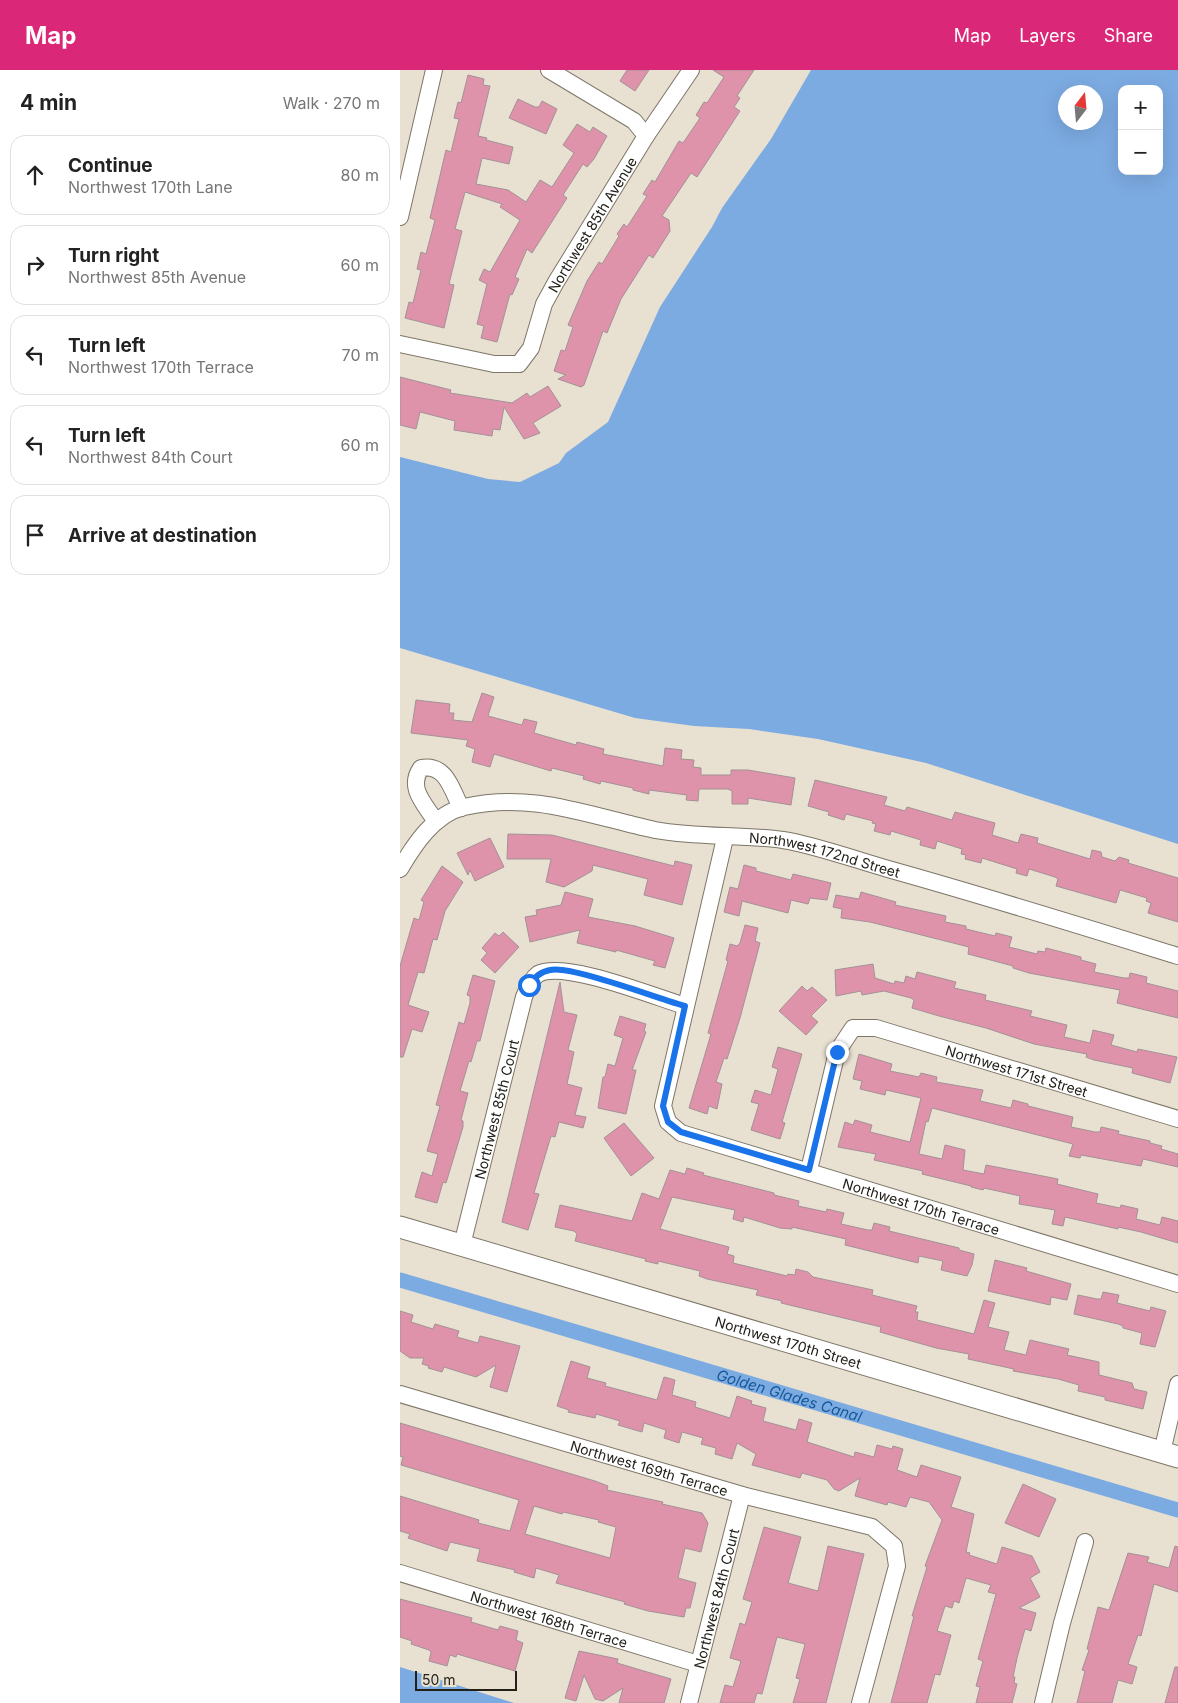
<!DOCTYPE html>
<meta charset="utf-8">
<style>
body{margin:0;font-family:Inter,sans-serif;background:#f2f2f2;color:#222}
.controls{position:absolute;right:15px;top:15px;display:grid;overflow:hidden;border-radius:10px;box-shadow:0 5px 20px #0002}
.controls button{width:45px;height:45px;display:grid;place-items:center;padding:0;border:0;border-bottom:1px solid #e0e0e0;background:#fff;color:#222;font:25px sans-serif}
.compass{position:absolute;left:658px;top:15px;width:45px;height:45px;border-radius:50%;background:#fff;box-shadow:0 5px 20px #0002;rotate:16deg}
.scale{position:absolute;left:15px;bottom:12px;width:102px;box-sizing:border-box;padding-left:5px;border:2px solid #23201a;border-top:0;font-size:14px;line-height:18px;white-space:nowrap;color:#23201a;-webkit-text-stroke:4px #e8e0d0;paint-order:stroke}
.stop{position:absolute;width:15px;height:15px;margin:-11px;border:4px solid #1a73e8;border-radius:50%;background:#fff}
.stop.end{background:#1a73e8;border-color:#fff;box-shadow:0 1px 5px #0008}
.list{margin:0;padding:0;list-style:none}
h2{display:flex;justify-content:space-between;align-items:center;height:65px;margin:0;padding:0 20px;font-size:21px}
h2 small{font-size:16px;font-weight:400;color:#767676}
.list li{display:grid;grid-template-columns:32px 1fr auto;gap:15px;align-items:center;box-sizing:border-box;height:80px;margin:0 10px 10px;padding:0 10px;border:1px solid #e0e0e0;border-radius:15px}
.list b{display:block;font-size:19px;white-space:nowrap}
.list p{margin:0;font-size:16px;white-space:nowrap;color:#767676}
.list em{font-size:16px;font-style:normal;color:#767676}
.icon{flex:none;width:28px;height:28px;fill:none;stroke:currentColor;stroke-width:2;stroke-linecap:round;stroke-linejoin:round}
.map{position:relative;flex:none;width:778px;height:1633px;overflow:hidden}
header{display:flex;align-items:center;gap:30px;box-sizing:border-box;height:70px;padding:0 25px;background:#db2777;color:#fff}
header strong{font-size:24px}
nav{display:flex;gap:28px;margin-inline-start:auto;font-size:18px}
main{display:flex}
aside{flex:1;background:#fff}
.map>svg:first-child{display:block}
.water{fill:#7cabe2;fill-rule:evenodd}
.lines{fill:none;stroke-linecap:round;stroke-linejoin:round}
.canal{stroke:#7cabe2;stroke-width:15}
.building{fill:#df93aa;stroke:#a39196;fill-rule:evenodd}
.minor-casing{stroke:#7d7668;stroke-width:18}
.tertiary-casing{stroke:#7d7668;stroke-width:23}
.minor{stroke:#fff;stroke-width:16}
.tertiary{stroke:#fff;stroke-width:21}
.route{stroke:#1a73e8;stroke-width:6}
.labels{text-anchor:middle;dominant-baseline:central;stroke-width:4;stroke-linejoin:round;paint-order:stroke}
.street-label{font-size:14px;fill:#23201a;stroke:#e8e0d0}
.water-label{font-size:15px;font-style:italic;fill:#15579a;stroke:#e8e0d0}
</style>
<header>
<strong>Map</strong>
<nav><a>Map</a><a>Layers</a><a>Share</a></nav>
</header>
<main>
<aside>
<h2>4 min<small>Walk · 270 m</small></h2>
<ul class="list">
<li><svg class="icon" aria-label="ahead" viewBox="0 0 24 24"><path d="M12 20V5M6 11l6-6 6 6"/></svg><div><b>Continue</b><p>Northwest 170th Lane</p></div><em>80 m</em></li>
<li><svg class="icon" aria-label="right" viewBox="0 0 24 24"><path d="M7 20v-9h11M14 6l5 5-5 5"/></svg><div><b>Turn right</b><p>Northwest 85th Avenue</p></div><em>60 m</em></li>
<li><svg class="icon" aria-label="left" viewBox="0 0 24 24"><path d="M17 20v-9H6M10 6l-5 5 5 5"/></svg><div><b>Turn left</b><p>Northwest 170th Terrace</p></div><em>70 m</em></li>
<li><svg class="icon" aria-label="left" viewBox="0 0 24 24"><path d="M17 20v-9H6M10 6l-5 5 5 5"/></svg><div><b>Turn left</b><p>Northwest 84th Court</p></div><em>60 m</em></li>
<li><svg class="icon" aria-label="arrive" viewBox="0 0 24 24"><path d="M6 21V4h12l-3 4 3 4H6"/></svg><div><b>Arrive at destination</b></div></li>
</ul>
</aside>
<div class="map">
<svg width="778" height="1633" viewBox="0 0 778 1633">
<rect width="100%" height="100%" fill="#e8e0d0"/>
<!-- water -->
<path class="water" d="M411 0H778V774L526 693 418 669 349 659 294 656 235 648 0 578V387L88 409 120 412 159 393 166 383 208 352 260 237 312 157 322 138 371 69ZM722 19H759V101H722ZM666 22H696V52H666Z
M0 1597 114 1633H0Z"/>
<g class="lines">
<!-- canal -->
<path class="canal" id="s1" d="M0 1210 778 1440"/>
</g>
<!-- building -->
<path class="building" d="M227 0H249L235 21 220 11Z
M313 0H354L337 26 340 28 334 37 340 41 297 107 291 103 262 146 269 150 270 161 253 188 249 185 221 229 207 263 203 261 184 315 181 317 158 309 166 305 154 301 161 280 165 281 173 257 168 255 187 211 199 192 202 194 219 166 217 164 224 154 227 157 247 126 243 124 252 110 255 112 279 71 283 73 300 48 296 45 304 32 307 33 324 7Z
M68 5 84 9 83 15 90 16 78 66 87 68 86 70 113 77 109 94 82 88 76 114 108 120 126 132 140 110 152 117 174 83 163 75 177 54 190 62 193 57 207 66 194 89 187 97 183 94 163 125 167 128 132 183 127 179 115 207 119 209 112 225 110 224 97 272 81 268 84 256 77 254 87 214 79 210 84 199 90 202 120 150 100 137 102 134 65 122 55 159 62 161 49 214 54 215 44 258 5 248 9 232 13 233 21 200 17 199 21 182 26 184 35 150 30 148 46 80 51 82 59 49 54 48 58 32 61 33Z
M118 29 135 37H139L142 31 157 39 146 64 109 48Z
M0 307 51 320 50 323 112 333 127 323 130 327 148 316 161 336 133 353 140 363 124 369 104 337 100 360 93 359 92 366 54 360 55 351 20 342 16 359 0 355Z
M82 623 94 627 88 646 122 655 124 649 137 652 134 663 176 675 177 672 204 679 203 684 263 696 265 678 282 680 281 689 294 690 293 697 301 698V705H331V700H348L395 708 391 735 348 728V734H332V721L328 719H299L298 731 286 730 287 725 249 720V724L233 720V718L201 711 200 714 183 709 184 706 152 698 151 701 94 684 90 697 72 692 75 679 66 676 68 670 11 663 16 630 50 634 49 643H54L53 650 72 652Z
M415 710 487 727 484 735 505 741 507 737 552 750 555 742 595 753 592 765 618 773 621 764 638 768 637 773 690 789 692 780 701 782 702 787 715 791 719 787 729 790 728 793 778 808V852L748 843 751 833 746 831 747 828 720 820 716 833 656 816 658 809 655 807 629 799 627 806 616 803 617 799 582 788 581 793 565 789 566 785 561 784 562 779 537 771 535 779 520 775 521 770 491 761 490 765 474 761 476 754 472 753 473 751 446 744 444 750 428 745 429 742 408 736Z
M108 764 152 765 274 796 275 791 292 795 282 835 244 825 248 809 193 795 192 801 164 817 146 812 151 789H107Z
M90 768 104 797 75 811 70 800 68 805 57 783Z
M344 795 356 798V801L391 810 393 804 431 813 427 830 410 828 408 834 391 830 388 843 342 831 339 846 324 842 330 817 338 819Z
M42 796 63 812 45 841 37 870 33 869 24 903 18 902 8 935 29 942 22 962 12 959 3 987H0V896L14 848 19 850 24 832 21 830Z
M165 822 193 829 188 847 235 856 274 868 265 898 253 895 255 891 216 880V882L177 873 180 860 130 872 125 847 137 845 136 840 161 835Z
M461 822 496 832 495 835 546 846 545 852 566 856V859L595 866 596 863 612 867 609 877 637 884 638 881 645 882 646 878 681 887V890L696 894 694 902 724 908H729L730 903 747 907 746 913 778 921V948L717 933 720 920 629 903 613 898V896L568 884 569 877 470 852 441 848 442 839 433 837 436 825 459 829Z
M345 855 358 858 355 871 360 873 340 948 327 989 324 988 316 1012 322 1014 317 1039 309 1036 307 1044 289 1038 311 964 308 963 328 891 326 890 330 874 337 876 340 873Z
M103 862 119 877 95 903 81 890 87 883 82 878 95 863 99 866Z
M473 894 475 908 494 914 495 911 504 913 506 906 515 909 517 902 556 912 554 918 586 925 585 930 632 941 630 946 667 955 664 967 690 973 693 960 714 965 711 975 737 982 738 979 777 987 770 1013 732 1003 733 998 694 990 686 987 687 984 634 974 586 958 539 946 512 938 514 930 511 928 484 921 462 925 461 921 436 926 435 900Z
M73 905 95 911 80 971H77L71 992 69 991 60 1021 68 1023 61 1050 63 1051V1057L46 1113 43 1112 37 1133 15 1127 22 1102 32 1106 38 1084 27 1081 40 1036 36 1035 59 952 64 954 70 933V926L67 925Z
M160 912 164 942 177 945 168 980 174 982 167 1014 182 1018 175 1045 186 1047 183 1058 159 1052 155 1067 151 1066 134 1123 139 1124 128 1160 102 1152Z
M402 916 407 921 412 917 427 930 411 946 418 952 406 965 379 941Z
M220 946 246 954 244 961 246 962 232 1000H236L226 1044 198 1038 203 1007H205L208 994 215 996 223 968 214 965Z
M378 977 402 984 382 1052 385 1053 380 1069 351 1060 359 1034 351 1032 355 1020 371 1025 378 999 372 997Z
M459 984 492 994 490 1001 519 1007 521 1003 537 1007 536 1012 583 1020 580 1031 611 1038 613 1030 628 1034V1036L673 1047 671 1057 695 1062H700L701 1057 719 1061 718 1064 750 1071V1073L762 1076 761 1079 778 1084V1097L743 1089 741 1096 681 1085 680 1088 669 1086 673 1074 532 1038 528 1052 526 1051 519 1084 542 1089 545 1075 565 1080 563 1100 584 1104 586 1095 658 1109 657 1114 698 1124 696 1133 720 1138 721 1135 738 1139 736 1149 760 1155 762 1147 778 1151V1173L741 1162 718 1157V1159L665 1147 663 1156 652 1154 655 1140 619 1134 620 1126 584 1118 583 1120 571 1117V1116L522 1104 523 1101 474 1090 476 1084 438 1077 445 1052 453 1055 455 1050 472 1055 470 1062 510 1072 521 1028 486 1020 485 1025 460 1019 462 1011 453 1009Z
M224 1053 254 1088 231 1106 204 1068Z
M287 1098 304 1103 303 1105 374 1123V1125L399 1131 398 1136 426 1142 427 1139 444 1143 441 1154 468 1160H472L474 1153 490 1157 489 1161 559 1178V1180L574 1184 572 1195 567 1206 541 1200 543 1191 519 1186 518 1193 445 1175 446 1169 392 1157V1159L380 1158 344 1147 343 1152 333 1149 335 1140 272 1127 260 1159 329 1177 327 1184 334 1186 333 1193 387 1206 388 1204 395 1205 396 1199 408 1202 413 1207 473 1220 472 1225 517 1236 515 1242H518L517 1250 574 1264 584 1230 595 1233 588 1257 609 1262 604 1280 626 1285 630 1270 669 1279 667 1285 699 1292V1305L732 1313 734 1319 747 1322 743 1339 705 1330V1327L678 1321 679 1315 658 1309 613 1301 614 1299 568 1289 569 1284 536 1278 480 1262 481 1257 381 1233 382 1231 356 1225 358 1220 307 1209 299 1206 300 1201 258 1191V1194L245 1191 246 1189 175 1171 177 1164 174 1161 155 1157 160 1135 232 1151 242 1123 259 1129 270 1100 285 1104Z
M595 1190 627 1198 626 1201 671 1214 667 1230 651 1227 650 1235 588 1221Z
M703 1222 719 1225 717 1233 750 1241 751 1237 766 1241 755 1277 740 1274 742 1263 723 1258V1256L718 1254 674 1244 678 1225 697 1229H701Z
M0 1241 13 1245 11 1252 33 1259 35 1254 59 1261 57 1267 78 1273 80 1266 120 1276 107 1322 90 1317 96 1295 76 1307 44 1297 42 1302 28 1298 29 1296 22 1294 24 1288H10L0 1281Z
M171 1291 190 1297 187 1308 206 1313 205 1316 257 1330 264 1307 275 1310 272 1325 296 1332 295 1337 330 1348 337 1326 352 1331 351 1334 366 1338 363 1351 396 1360 399 1349 412 1353 407 1372 454 1387 455 1382 474 1387 477 1375 492 1379 493 1376 503 1379 497 1400 517 1407 521 1395 561 1407 551 1437 574 1444 566 1482 570 1483 569 1485 597 1494 602 1477 632 1486 640 1502 630 1508 640 1527 619 1538 636 1543 631 1561 625 1559 617 1588 613 1607H615L614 1613 617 1614 612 1633H576L580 1617 576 1616 583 1591 578 1589 596 1524 588 1522 591 1515 566 1508 559 1533 554 1531 552 1538 545 1536 537 1561 551 1565 540 1605 535 1604 527 1633H491L514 1546H512L527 1497 525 1496 542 1450 529 1432 510 1427 506 1437 488 1432 487 1435 455 1426 460 1408 439 1421 434 1419 427 1410 402 1403 400 1408 352 1395 356 1384 337 1373 332 1389 315 1384 316 1378 301 1374 303 1368 282 1362 279 1373 264 1368 266 1360 244 1353 242 1362 218 1355 220 1351 196 1344 195 1348 168 1342 169 1340 157 1336Z
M0 1353 195 1411 208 1416 207 1420 263 1432 262 1434 302 1443 308 1453 301 1482 285 1478 278 1508 296 1513 290 1538H286L284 1547 248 1541 224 1534 225 1532 156 1513 159 1505 136 1498 134 1508 114 1502 115 1500 77 1491 80 1479 50 1472 47 1481 8 1468 10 1464 0 1461V1426L79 1450 78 1453 110 1461 119 1430 1 1395 3 1387 0 1386ZM134 1436 162 1444 163 1442 199 1450 198 1452 216 1457 210 1488 125 1464Z
M623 1414 656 1429 639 1467 605 1453Z
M364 1457 401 1467 388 1513 418 1521 428 1476 464 1484 426 1633H393L400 1609 396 1608 405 1574 377 1567 362 1624 357 1623 354 1633H320L325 1615 333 1617 341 1591 330 1588 340 1553 345 1555 352 1532 343 1529Z
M775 1476 778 1477V1522L754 1514 741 1566 738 1565 728 1594 737 1597 732 1614 718 1610 712 1633H677L685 1601 682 1600 689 1580 687 1579 698 1537 709 1540 728 1483 749 1487 747 1492 769 1498Z
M0 1529 72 1548 71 1552 98 1560 100 1556 118 1561 116 1570 123 1573 115 1601 57 1584 56 1587 50 1585 47 1596 29 1591 31 1582 29 1580 11 1574 12 1571 0 1567Z
M179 1581 218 1589 217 1593 271 1609 264 1633H219L223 1618 203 1631 195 1629 184 1605 176 1631 165 1628Z
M775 1597H778V1633H765Z"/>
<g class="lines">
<defs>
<g id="minor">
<path d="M149 0 234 51 246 66"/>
<path d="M0 147 34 0"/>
<path id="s2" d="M0 274 94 294H119L131 278 144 234 156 212 246 66 291 0"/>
<path d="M36 752C25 734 7 718 21 698 46 693 52 720 61 738"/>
<path id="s3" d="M325 768 263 1036 268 1052 281 1063 778 1214"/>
<path id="s4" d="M0 799C14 775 34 744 64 737 132 721 189 746 255 760 298 768 342 764 383 770 415 775 456 790 488 799 585 826 681 856 778 886"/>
<path id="s5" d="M409 1100 437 982 453 958H476L778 1049"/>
<path id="s6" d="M62 1175 124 927C127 919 131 909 138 904 164 890 255 927 285 936"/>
<path id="s7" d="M0 1324 342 1425 472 1457 494 1476 497 1496 460 1633"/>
<path d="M762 1382 778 1314"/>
<path id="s8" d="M0 1503 298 1594"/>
<path id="s9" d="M289 1633 342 1425"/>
<path d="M643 1633 662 1553 685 1472"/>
</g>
<g id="tertiary">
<path id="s10" d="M0 1157 778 1387"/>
</g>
</defs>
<!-- minor casing -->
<use href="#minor" class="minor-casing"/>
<!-- tertiary casing -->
<use href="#tertiary" class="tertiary-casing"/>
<!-- minor -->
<use href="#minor" class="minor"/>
<!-- tertiary -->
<use href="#tertiary" class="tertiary"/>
</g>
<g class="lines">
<!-- route -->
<path class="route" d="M129 915C135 907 140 902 150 900 171 895 259 929 285 936L263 1036 268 1052 281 1062 409 1100 437 982"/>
</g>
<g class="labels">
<!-- street labels -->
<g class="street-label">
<text stroke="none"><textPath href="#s2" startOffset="280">Northwest 85th Avenue</textPath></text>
<text stroke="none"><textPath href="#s4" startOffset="458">Northwest 172nd Street</textPath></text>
<text stroke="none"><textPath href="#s5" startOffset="320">Northwest 171st Street</textPath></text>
<text stroke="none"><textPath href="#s6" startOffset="140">Northwest 85th Court</textPath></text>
<text stroke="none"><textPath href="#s3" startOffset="560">Northwest 170th Terrace</textPath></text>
<text stroke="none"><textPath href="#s10" startOffset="405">Northwest 170th Street</textPath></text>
<text stroke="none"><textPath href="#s7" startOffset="260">Northwest 169th Terrace</textPath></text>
<text stroke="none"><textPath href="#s9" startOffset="108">Northwest 84th Court</textPath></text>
<text stroke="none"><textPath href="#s8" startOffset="156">Northwest 168th Terrace</textPath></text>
</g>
<!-- water labels -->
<g class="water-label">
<text stroke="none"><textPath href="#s1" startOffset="406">Golden Glades Canal</textPath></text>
</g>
</g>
</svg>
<div class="controls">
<button>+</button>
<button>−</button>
</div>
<svg class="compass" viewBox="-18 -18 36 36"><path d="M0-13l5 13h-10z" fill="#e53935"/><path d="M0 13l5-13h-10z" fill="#767676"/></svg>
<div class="scale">50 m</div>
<div class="stop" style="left:129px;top:915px"></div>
<div class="stop end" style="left:437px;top:982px"></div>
</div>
</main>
